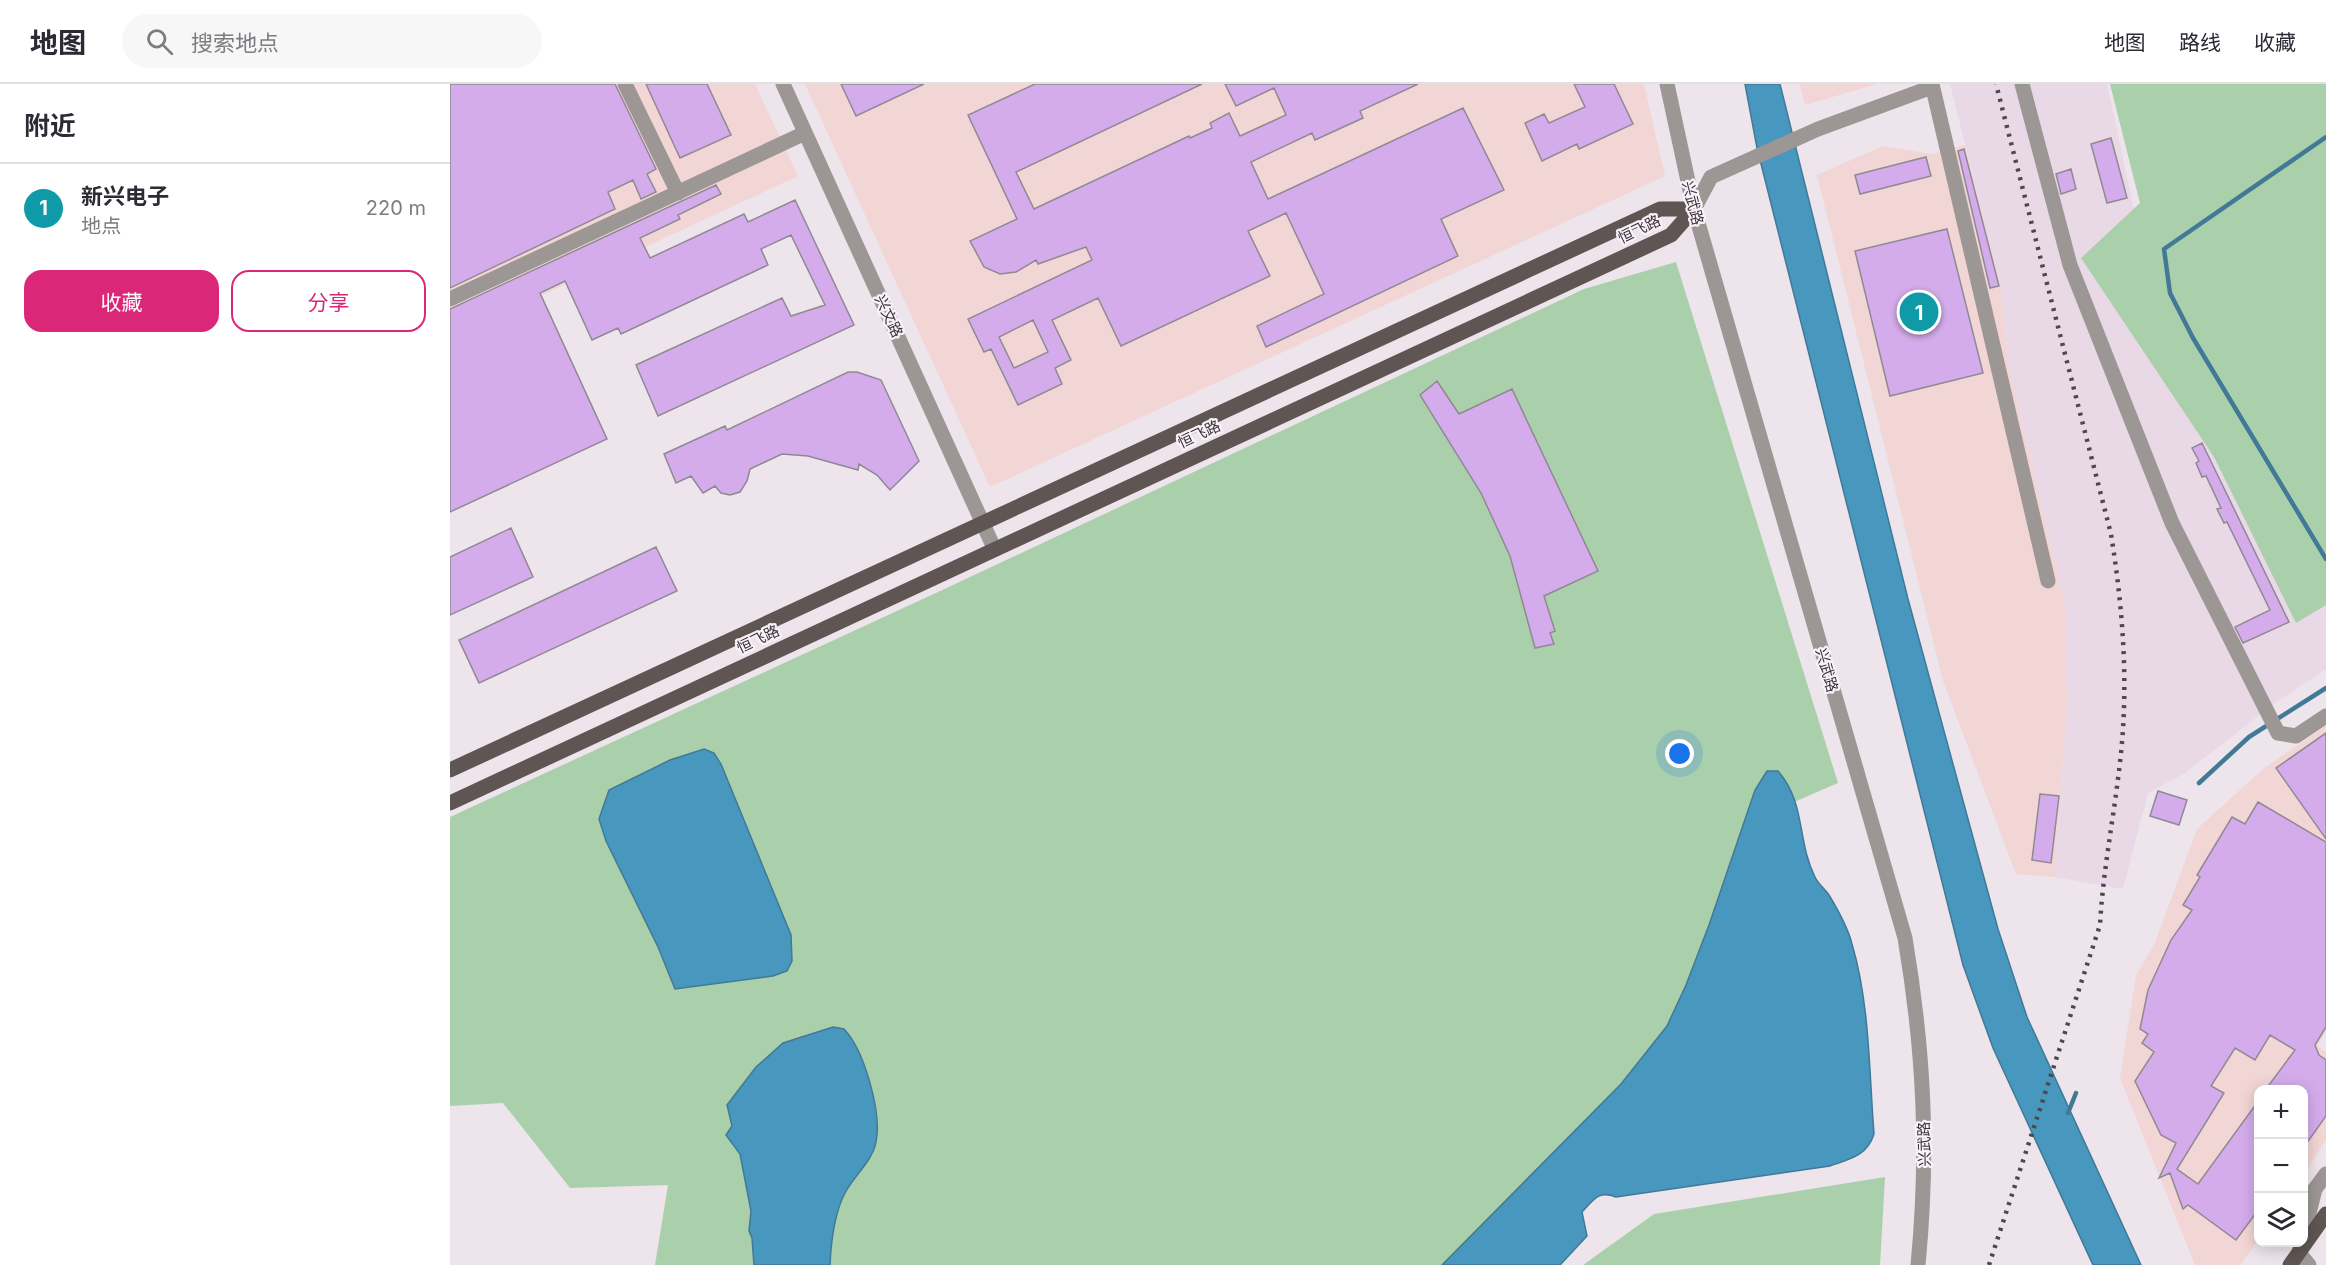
<!DOCTYPE html>
<html lang="zh">
<meta charset="utf-8">
<style>
body{margin:0;font-family:Inter,"Noto Sans SC",sans-serif;background:#f7f7f7;color:#2b2b33}
.controls{position:absolute;right:18px;bottom:18px;display:grid;overflow:hidden;border-radius:12px;box-shadow:0 3px 15px #0003}
.controls button{width:54px;height:54px;display:grid;place-items:center;padding:0;border:0;border-bottom:2px solid #e1e1e2;background:#fff;color:#2b2b33;font:30px sans-serif}
.you{position:absolute;left:1230px;top:670px;width:21px;height:21px;margin:-15px;border:4px solid #fff;border-radius:50%;background:#1a73e8;box-shadow:0 0 0 9px #1a73e833}
.badge{display:grid;place-items:center;width:39px;height:39px;border-radius:50%;background:#db2777;color:#fff;font-size:20px;font-weight:700}
.pin{position:absolute;translate:-50% -50%;border:3px solid #fff;box-shadow:0 2px 6px #0006}
.list{margin:0;padding:0;list-style:none}
h2{display:flex;justify-content:space-between;align-items:center;height:78px;margin:0;padding:0 24px;font-size:26px}
h2 small{font-size:20px;font-weight:400;color:#7c7c81}
.list li{display:grid;grid-template-columns:39px 1fr auto;gap:18px;align-items:center;box-sizing:border-box;height:90px;padding:0 24px;border-top:2px solid #e1e1e2}
.list b{display:block;font-size:22px;white-space:nowrap}
.list p{margin:0;font-size:20px;white-space:nowrap;color:#7c7c81}
.list em{font-size:20px;font-style:normal;color:#7c7c81}
.actions{display:flex;gap:12px;padding:18px 24px}
.actions a{flex:1;padding:14px 0;border:2px solid #db2777;border-radius:18px;text-align:center;font-size:21px;color:#db2777}
.actions .main{background:#db2777;color:#fff}
.icon{flex:none;width:33px;height:33px;fill:none;stroke:currentColor;stroke-width:2;stroke-linecap:round;stroke-linejoin:round}
.map{position:relative;flex:none;width:1876px;height:1181px;overflow:hidden}
header{display:flex;align-items:center;gap:36px;box-sizing:border-box;height:84px;padding:0 30px;background:#fff;border-bottom:2px solid #e1e1e2}
header strong{font-size:28px}
nav{display:flex;gap:33px;margin-inline-start:auto;font-size:21px}
.search{width:420px;height:54px;background:#f7f7f7;display:flex;align-items:center;gap:15px;box-sizing:border-box;padding:0 21px;border-radius:33px;color:#7c7c81;font-size:22px}
main{display:flex}
aside{flex:1;background:#fff}
.map>svg:first-child{display:block}
.industrial{fill:#f1d6d5}
.built{fill:#e9d9e7}
.green{fill:#aad0ab}
.water{fill:#4797be;stroke:#427996;stroke-width:1.5}
.lines{fill:none;stroke-linecap:round;stroke-linejoin:round}
.stream{stroke:#427996;stroke-width:4.5}
.building{fill:#d4aceb;stroke:#8f8993;stroke-width:1.5;fill-rule:evenodd}
.minor{stroke:#9c9695;stroke-width:15}
.major{stroke:#5f5553;stroke-width:15}
.rail{stroke:#4c484b;stroke-width:4.5;stroke-dasharray:3 6;stroke-linecap:butt}
.labels{text-anchor:middle;dominant-baseline:central;stroke-width:4.5;stroke-linejoin:round;paint-order:stroke}
.street-label{font-size:15px;fill:#383437;stroke:#fbf1fa}
</style>
<header>
<strong>地图</strong>
<div class="search"><svg class="icon" aria-label="search" viewBox="0 0 24 24"><circle cx="10" cy="10" r="6"/><path d="M15 15l6 6"/></svg>搜索地点</div>
<nav><a>地图</a><a>路线</a><a>收藏</a></nav>
</header>
<main>
<aside>
<h2>附近<small></small></h2>
<ul class="list">
<li><span class="badge" style="background:#0f9aa8">1</span><div><b>新兴电子</b><p>地点</p></div><em>220 m</em></li>
</ul>
<div class="actions"><a class="main">收藏</a><a>分享</a></div>
</aside>
<div class="map">
<svg width="1876" height="1181" viewBox="0 0 1876 1181">
<rect width="100%" height="100%" fill="#ede4ec"/>
<!-- industrial -->
<path class="industrial" d="M0 0H305L348 92 0 254Z
M355 0H1194L1215 92 540 403Z
M1350 0H1427L1355 21Z
M1515 61 1550 201 1559 283 1615 519 1617 622 1604 793 1566 790 1493 597 1367 91 1433 62 1481 70Z
M1876 642V948L1867 962 1876 968V1056L1854 1090V1006H1808V1156L1791 1181H1745L1670 994 1686 891 1704 861 1747 745 1814 684Z"/>
<!-- built -->
<path class="built" d="M1500 0H1657L1686 135 1876 488V585L1825 619 1735 689 1698 709 1673 805 1604 793 1617 622 1615 519 1559 283 1550 201Z"/>
<!-- green -->
<path class="green" d="M1660 0H1876V521L1846 539 1764 373 1631 174 1690 119Z
M1226 178 1388 699 1314 731 1259 897 1177 1017 1000 1181H205L218 1101 120 1104 53 1019 0 1022V733L488 508 1134 205Z
M1435 1093 1430 1181H1133L1204 1130Z"/>
<!-- water -->
<path class="water" d="M1295 0H1330L1458 515 1548 845 1577 933 1691 1181H1643L1543 964 1513 881 1307 64Z
M254 665 264 669 271 680 341 851 342 877 337 887 323 892 225 905 208 863 156 757 149 735 159 706 220 676Z
M1317 687H1328C1356 719 1347 758 1365 793 1368 800 1375 805 1379 811 1388 826 1398 844 1402 860 1420 921 1419 988 1424 1050 1417 1072 1400 1075 1380 1082L1166 1113C1149 1106 1144 1115 1132 1128L1137 1152 1110 1181H992L1171 1000 1217 942 1236 901 1259 841 1305 706Z
M383 943 394 945C414 966 432 1028 426 1058 423 1076 404 1092 395 1109 385 1128 381 1159 380 1181H304L302 1154 299 1147 301 1127 290 1070 276 1051 282 1042 277 1021 306 983 333 959Z"/>
<g class="lines">
<!-- stream -->
<path class="stream" d="M1876 53 1714 165 1720 209 1743 254 1876 475
M1749 699 1799 653 1876 604
M1618 1029 1626 1009"/>
</g>
<!-- building -->
<path class="building" d="M0 0H165L206 85 197 90 206 108 191 115 183 96 158 108 165 125 0 204Z
M196 0H257L281 51 230 74Z
M391 0H474L406 32Z
M585 0H752L566 88 584 125 739 52 740 54 762 44 760 39 779 29 790 52 836 31 824 4 786 22 775 0H968L910 27 913 34 865 56 862 49 801 78 818 115 1013 24 1054 106 991 135 1008 172 816 263 807 242 874 210 836 129 798 147 820 192 671 262 648 214 602 236 621 276 605 284 612 300 568 321 541 265 534 268 518 235 642 176 636 163 588 180 586 176 566 188 550 190 534 183 520 157 567 135 518 31ZM583 236 598 268 564 284 549 253Z
M1124 0H1164L1183 40 1129 65 1127 60 1092 77 1075 39 1094 30 1099 39 1135 23Z
M1661 54 1677 114 1657 119 1641 60Z
M1514 65 1549 202 1540 204 1508 67Z
M1476 73 1481 92 1410 110 1405 91Z
M1621 85 1626 105 1611 110 1606 90Z
M266 101 271 110 228 131 230 135 190 154 200 174 294 130 298 138 345 116 404 241 208 332 186 281 332 214 341 232 375 221 341 151 311 165 318 181 171 250 168 244 142 256 115 197 90 209 157 355 0 428V225Z
M1497 145 1533 289 1440 312 1405 167Z
M398 288H407L431 296 469 377 440 406 427 391 409 380 408 386 358 372 332 370 300 385 297 397 290 408 280 411 271 409 265 402 253 409 241 392 226 399 214 370 275 342 277 346Z
M987 297 1009 330 1062 305 1148 487 1094 512 1105 547 1100 549 1104 560 1085 564 1060 472 1031 409 970 311Z
M1752 359 1839 538 1793 559 1785 543 1820 526 1777 438 1774 439 1767 425 1771 424 1756 392 1752 393 1746 379 1749 377 1742 364Z
M61 444 83 493 0 531V473Z
M206 463 227 507 29 599 9 556Z
M1876 649V755L1826 684Z
M1708 707 1737 716 1729 741 1700 732Z
M1590 710 1609 712 1601 779 1582 776Z
M1808 718 1876 758V943L1865 961 1869 971 1876 976V1032L1854 1063V1005H1816L1845 966 1820 951 1805 976 1785 964 1761 1002 1774 1009 1727 1085 1748 1100 1809 1016V1125L1786 1156 1738 1121 1733 1125 1720 1089 1709 1094 1726 1059 1711 1051 1685 997 1704 968 1692 959 1698 950 1690 945 1698 906 1721 856 1742 826 1733 821 1750 793 1747 791 1782 733 1795 740Z"/>
<g class="lines">
<!-- minor -->
<path class="minor" d="M175 0 228 109
M333 0 544 464
M1217 0 1244 125 1455 854C1474 967 1479 1067 1468 1181
M1482 0 1598 497
M1572 0 1620 181 1722 439 1828 649 1846 652 1876 632
M1244 125 1261 93 1368 45 1482 3
M0 215 355 49
M1854 1150 1865 1105 1876 1090
M1851 1158 1849 1169 1859 1181"/>
<!-- major -->
<path class="major" d="M0 686 1210 125H1244
M0 719 1221 151 1244 125
M1840 1181 1876 1130"/>
<!-- rail -->
<path class="rail" d="M1539 1181 1650 841C1653 786 1664 733 1670 678 1679 602 1673 525 1661 450L1546 0"/>
</g>
<g class="labels">
<!-- street labels -->
<g class="street-label">
<text transform="translate(1243 119) rotate(76)">兴武路</text>
<text transform="translate(1189 145) rotate(-26)">恒飞路</text>
<text transform="translate(439 232) rotate(65)">兴文路</text>
<text transform="translate(749 350) rotate(-25)">恒飞路</text>
<text transform="translate(308 555) rotate(-25)">恒飞路</text>
<text transform="translate(1377 586) rotate(74)">兴武路</text>
<text transform="translate(1474 1060) rotate(-91)">兴武路</text>
</g>
</g>
</svg>
<div class="controls">
<button>+</button>
<button>−</button>
<button><svg class="icon" aria-label="layers" viewBox="0 0 24 24"><path d="M12 4l9 5-9 5-9-5zM3 14l9 5 9-5"/></svg></button>
</div>
<div class="you"></div>
<div class="pin badge" style="left:1469px;top:228px;background:#0f9aa8">1</div>
</div>
</main>
